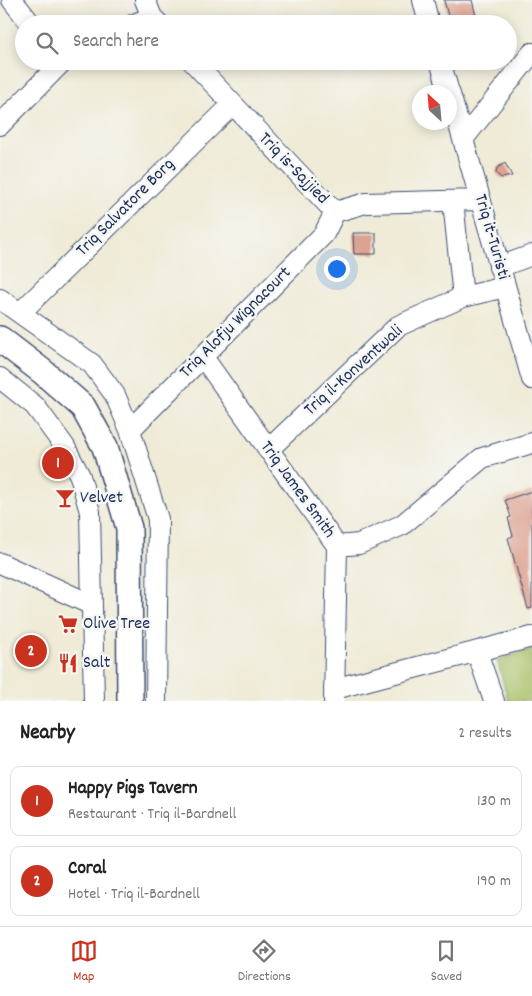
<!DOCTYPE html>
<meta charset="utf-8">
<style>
body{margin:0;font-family:Dekko,sans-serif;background:#f2f2f2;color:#222}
.compass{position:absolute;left:412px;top:85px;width:45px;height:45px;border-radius:50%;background:#fff;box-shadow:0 2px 12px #0003;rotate:334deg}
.you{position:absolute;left:336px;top:268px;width:18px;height:18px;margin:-12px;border:4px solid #fff;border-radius:50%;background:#1a73e8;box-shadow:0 0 0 8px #1a73e833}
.badge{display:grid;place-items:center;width:32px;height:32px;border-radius:50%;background:#c8321e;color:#fff;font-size:16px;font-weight:700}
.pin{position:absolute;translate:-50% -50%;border:2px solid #fff;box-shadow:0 1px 5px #0006}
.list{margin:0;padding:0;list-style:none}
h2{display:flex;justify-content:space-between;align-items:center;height:65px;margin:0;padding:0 20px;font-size:21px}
h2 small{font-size:16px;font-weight:400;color:#767676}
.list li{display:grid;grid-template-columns:32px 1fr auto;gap:15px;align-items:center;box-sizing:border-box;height:70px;margin:0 10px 10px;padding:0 10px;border:1px solid #e0e0e0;border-radius:10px}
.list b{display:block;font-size:19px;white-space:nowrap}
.list p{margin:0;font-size:16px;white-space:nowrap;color:#767676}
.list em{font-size:16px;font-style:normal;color:#767676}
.icon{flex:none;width:28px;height:28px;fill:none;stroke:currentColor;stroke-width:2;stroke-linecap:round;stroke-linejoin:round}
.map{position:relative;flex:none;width:532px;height:701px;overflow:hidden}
.search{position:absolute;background:#fff;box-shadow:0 2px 12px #0003;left:15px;right:15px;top:15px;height:55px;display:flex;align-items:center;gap:12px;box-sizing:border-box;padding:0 18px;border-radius:28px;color:#767676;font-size:19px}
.sheet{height:225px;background:#fff}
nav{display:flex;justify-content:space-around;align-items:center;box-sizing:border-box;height:70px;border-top:1px solid #e0e0e0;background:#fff;font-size:14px;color:#767676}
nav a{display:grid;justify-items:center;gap:2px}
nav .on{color:#c8321e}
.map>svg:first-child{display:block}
.green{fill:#a8c065;stroke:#627862}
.building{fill:#dda291}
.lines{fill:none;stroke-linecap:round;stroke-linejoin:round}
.minor-casing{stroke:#3b4b70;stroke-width:22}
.tertiary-casing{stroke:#3b4b70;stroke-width:28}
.minor{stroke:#fff;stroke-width:20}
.tertiary{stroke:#fff;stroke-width:25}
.labels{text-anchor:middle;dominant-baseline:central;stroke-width:5;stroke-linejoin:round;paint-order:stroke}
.street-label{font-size:18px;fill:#1b2f5e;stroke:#f6f6f2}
.poi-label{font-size:18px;fill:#1b2f5e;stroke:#f6f6f2;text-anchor:start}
</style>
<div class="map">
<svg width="532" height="701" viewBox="0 0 532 701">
<rect width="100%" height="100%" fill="#f6f6f2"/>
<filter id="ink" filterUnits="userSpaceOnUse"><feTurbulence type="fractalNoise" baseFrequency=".02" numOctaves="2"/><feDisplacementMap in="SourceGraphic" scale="10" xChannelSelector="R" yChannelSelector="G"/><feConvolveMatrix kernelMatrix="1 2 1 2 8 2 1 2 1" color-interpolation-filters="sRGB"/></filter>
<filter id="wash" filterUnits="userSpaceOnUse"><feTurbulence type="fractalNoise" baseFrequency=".0096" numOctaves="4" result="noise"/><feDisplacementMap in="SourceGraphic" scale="20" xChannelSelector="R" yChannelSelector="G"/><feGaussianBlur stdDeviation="1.12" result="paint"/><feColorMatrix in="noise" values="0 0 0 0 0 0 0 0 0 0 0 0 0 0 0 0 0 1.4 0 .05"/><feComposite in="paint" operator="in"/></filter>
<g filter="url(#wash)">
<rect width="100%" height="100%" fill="#efebd7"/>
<!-- green -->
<path class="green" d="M532 649V701H508L497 660Z"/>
<g id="blocks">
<!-- building -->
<path class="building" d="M444 0H472L478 24H450Z
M505 163 512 176 501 178 496 173 497 168Z
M353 233H376V254H354Z
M532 491V608L528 609 508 538 513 536 508 518 511 517 505 500Z"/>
</g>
</g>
<g filter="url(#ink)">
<use href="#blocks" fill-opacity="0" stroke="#3b4b70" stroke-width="1"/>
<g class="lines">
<defs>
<path id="minor" d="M12 0 31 24
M145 0 152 17 159 24
M423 0 429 24
M134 24 152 17
M192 61 335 212
M440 61 449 92
M450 94 532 379
M0 125 63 61
M464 138 532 53
M453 201 463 297
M335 212 366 203 480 200
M499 267 532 255
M0 299 92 364 115 395 130 430 158 519 156 701
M21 312 232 105
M203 357 337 546 334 701
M0 378 35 406 65 447 80 476 90 512 94 701
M130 430 324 234 335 212
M268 450 398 326 463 297 505 287
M337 546 359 544 402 525 482 458 532 443
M0 563 92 605
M477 652 494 701
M334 689 532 637"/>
<path id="tertiary" d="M0 339 43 372 83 407 105 447 129 528 130 701"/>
</defs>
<!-- minor casing -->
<use href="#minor" class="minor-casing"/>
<!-- tertiary casing -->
<use href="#tertiary" class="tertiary-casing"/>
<!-- minor -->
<use href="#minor" class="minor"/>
<!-- tertiary -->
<use href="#tertiary" class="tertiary"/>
</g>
</g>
<!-- icons -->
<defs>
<symbol id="bar-bare" viewBox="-9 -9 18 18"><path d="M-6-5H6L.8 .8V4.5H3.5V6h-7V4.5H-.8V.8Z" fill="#c8321e" stroke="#f6f6f2" stroke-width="2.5" paint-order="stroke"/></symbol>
<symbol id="supermarket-bare" viewBox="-9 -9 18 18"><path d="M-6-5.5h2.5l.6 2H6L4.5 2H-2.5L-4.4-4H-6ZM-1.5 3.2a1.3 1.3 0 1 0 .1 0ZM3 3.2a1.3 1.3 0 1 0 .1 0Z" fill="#c8321e" stroke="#f6f6f2" stroke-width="2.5" paint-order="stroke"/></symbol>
<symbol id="restaurant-bare" viewBox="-9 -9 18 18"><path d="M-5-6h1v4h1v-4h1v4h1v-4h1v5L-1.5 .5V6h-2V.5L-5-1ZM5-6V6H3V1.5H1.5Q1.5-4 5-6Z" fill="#c8321e" stroke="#f6f6f2" stroke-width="2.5" paint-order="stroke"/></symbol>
</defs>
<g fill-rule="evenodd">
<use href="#bar-bare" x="51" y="484" width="28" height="28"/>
<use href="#supermarket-bare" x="54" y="610" width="28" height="28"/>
<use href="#restaurant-bare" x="54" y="649" width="28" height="28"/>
</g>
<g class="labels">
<!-- street labels -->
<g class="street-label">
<text transform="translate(293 169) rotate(46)">Triq is-Sajjied</text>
<text transform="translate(126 208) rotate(-45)">Triq Salvatore Borg</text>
<text transform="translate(491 237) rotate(74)">Triq it-Turisti</text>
<text transform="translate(236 323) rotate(-45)">Triq Alofju Wignacourt</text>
<text transform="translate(354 371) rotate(-42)">Triq il-Konventwali</text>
<text transform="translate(297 490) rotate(54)">Triq James Smith</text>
</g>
<!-- poi labels -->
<g class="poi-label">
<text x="80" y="498">Velvet</text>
<text x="83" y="624">Olive Tree</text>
<text x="83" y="663">Salt</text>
</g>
</g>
</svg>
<svg class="compass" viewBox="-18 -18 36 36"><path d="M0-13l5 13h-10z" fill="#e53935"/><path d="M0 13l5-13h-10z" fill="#767676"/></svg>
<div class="you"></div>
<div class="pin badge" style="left:58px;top:463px">1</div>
<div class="pin badge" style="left:31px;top:651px">2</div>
<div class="search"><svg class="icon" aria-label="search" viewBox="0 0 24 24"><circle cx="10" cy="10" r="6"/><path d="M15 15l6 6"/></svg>Search here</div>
</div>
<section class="sheet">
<h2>Nearby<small>2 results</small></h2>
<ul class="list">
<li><span class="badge">1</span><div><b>Happy Pigs Tavern</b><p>Restaurant · Triq il-Bardnell</p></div><em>130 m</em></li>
<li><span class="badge">2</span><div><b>Coral</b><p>Hotel · Triq il-Bardnell</p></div><em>190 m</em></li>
</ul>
</section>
<nav>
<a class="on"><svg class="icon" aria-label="map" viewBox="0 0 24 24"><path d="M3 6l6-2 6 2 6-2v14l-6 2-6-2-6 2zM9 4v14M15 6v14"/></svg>Map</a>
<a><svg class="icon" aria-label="directions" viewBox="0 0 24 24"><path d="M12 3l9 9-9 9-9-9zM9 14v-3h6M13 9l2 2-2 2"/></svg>Directions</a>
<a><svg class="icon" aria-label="saved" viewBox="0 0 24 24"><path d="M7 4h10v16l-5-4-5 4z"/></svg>Saved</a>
</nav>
